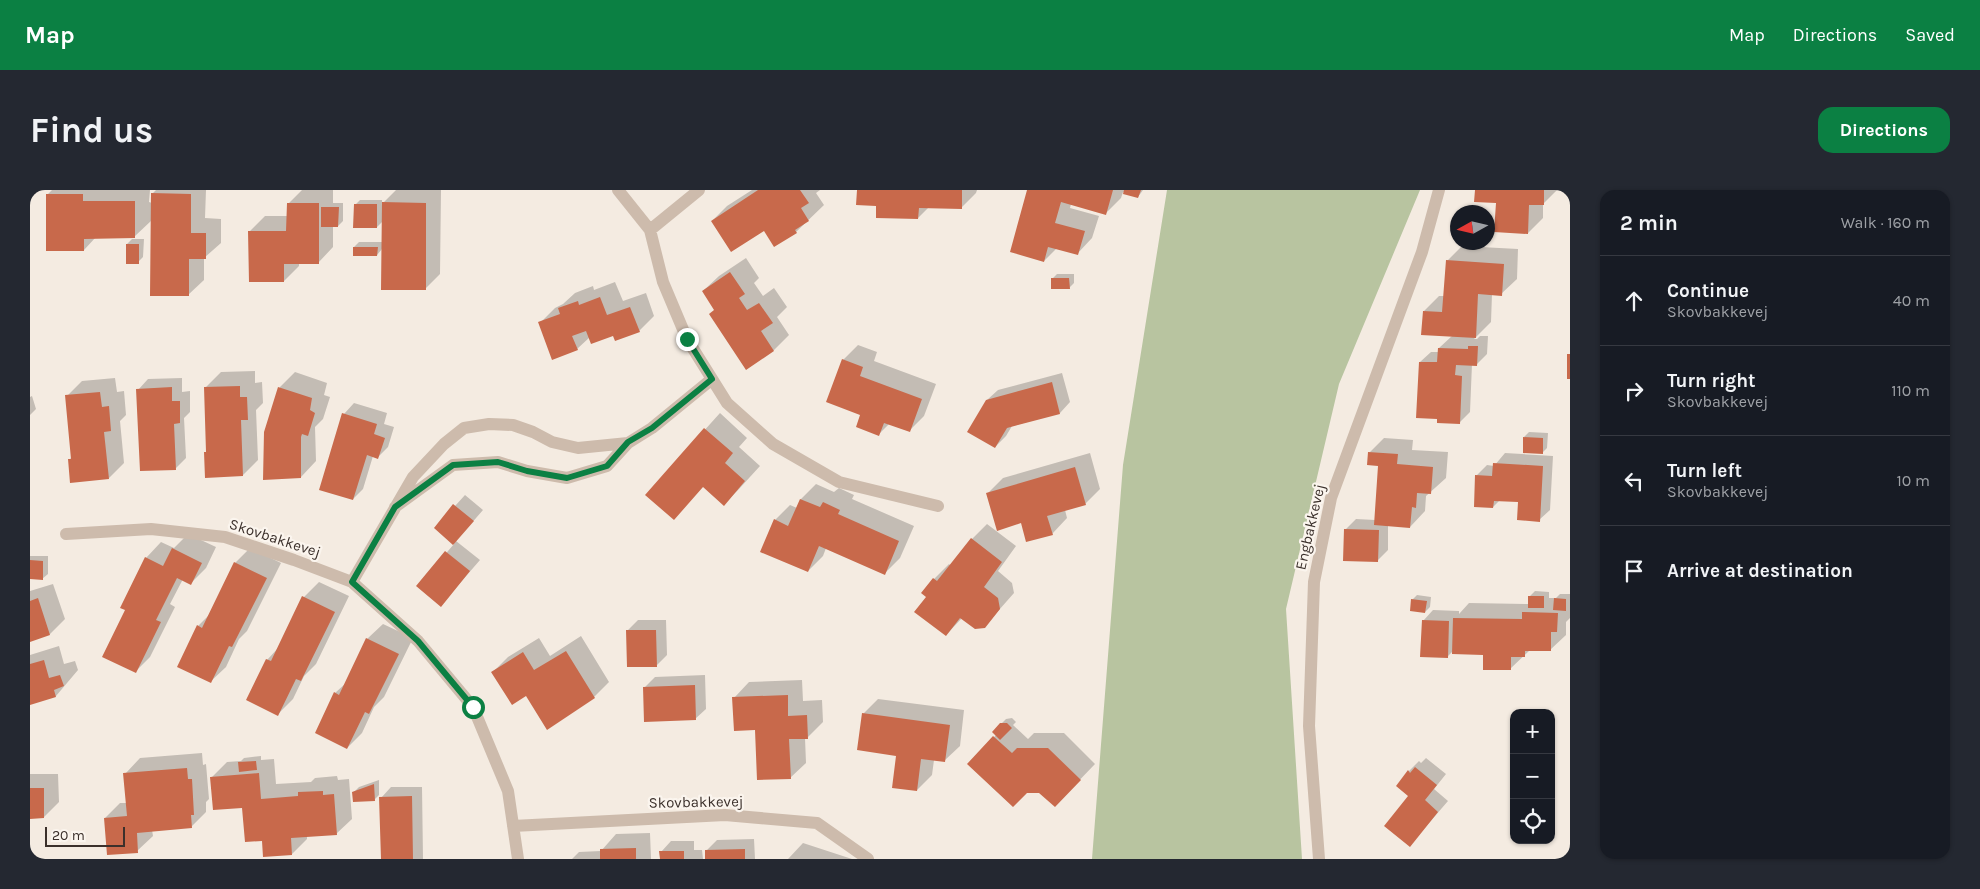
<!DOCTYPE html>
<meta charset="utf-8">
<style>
body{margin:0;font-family:Karla,sans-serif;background:#242831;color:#f1f3f6}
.controls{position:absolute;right:15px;bottom:15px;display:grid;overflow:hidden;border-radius:10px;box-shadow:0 1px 4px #0004}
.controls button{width:45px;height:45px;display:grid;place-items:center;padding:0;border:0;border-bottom:1px solid #363941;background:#171b24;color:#f1f3f6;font:25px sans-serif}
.compass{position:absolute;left:1420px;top:15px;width:45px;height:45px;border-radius:50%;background:#171b24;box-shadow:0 1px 4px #0004;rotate:262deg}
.scale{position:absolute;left:15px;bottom:12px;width:80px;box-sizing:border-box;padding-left:5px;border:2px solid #3b302b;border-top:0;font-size:14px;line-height:18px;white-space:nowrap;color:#3b302b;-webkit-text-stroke:4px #fbf5ee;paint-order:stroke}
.stop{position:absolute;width:15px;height:15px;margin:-11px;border:4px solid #0b8043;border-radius:50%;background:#fff}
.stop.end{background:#0b8043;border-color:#fff;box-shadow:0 1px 5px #0008}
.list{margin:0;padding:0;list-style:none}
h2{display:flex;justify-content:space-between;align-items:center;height:65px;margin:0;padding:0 20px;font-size:21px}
h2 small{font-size:16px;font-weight:400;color:#9ea1a6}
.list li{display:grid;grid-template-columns:32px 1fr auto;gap:15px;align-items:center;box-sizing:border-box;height:90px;padding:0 20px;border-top:1px solid #363941}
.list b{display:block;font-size:19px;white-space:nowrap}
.list p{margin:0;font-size:16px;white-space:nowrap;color:#9ea1a6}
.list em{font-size:16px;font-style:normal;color:#9ea1a6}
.icon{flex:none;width:28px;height:28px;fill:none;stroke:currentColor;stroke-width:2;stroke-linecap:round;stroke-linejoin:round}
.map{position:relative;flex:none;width:1540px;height:669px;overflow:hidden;border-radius:15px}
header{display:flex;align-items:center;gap:30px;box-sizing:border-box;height:70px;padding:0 25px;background:#0b8043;color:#fff}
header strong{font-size:24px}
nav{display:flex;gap:28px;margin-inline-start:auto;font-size:18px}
.intro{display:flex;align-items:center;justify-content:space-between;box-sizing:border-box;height:120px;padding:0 30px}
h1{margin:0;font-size:35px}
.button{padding:12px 22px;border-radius:15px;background:#0b8043;color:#fff;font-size:18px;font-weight:700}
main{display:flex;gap:30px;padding:0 30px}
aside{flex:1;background:#171b24;border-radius:15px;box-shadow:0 1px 4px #0004}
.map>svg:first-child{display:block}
.green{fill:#b8c4a0}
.shadow{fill:#0003}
.building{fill:#c8694b}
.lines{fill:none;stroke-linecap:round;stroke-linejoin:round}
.minor{stroke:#cdbbac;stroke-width:12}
.route{stroke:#0b8043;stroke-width:6}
.labels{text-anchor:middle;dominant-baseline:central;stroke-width:4.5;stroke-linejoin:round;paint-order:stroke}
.street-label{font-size:15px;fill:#3b302b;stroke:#fbf5ee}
</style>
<header>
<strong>Map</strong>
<nav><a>Map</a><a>Directions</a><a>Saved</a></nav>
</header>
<div class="intro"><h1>Find us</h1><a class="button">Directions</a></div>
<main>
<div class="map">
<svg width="1540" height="669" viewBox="0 0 1540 669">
<rect width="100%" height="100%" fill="#f4ebe1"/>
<!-- green -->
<path class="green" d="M1137 0H1390L1309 194 1256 419 1272 669H1062L1093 275Z"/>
<!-- shadow -->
<path class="shadow" d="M22 0H120L119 12 122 13V4L126 0H176L175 28 191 29V53L174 68V90L158 105 122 30 104 47H66L54 60 17 5Z
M272 0H303V13H313V31L308 36H303V57L288 73 269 72V76L254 91 220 41 235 26H258V14Z
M366 0H411L410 84 395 99 352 59 347 65 324 57 329 52H353V31L347 37 325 15 330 10H352V14Z
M722 0H790L786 3 794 15 766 42 734 39 682 31 697 16Z
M828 0H947L946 3 931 18 899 17 888 28 848 14Z
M998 0H1113L1108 7 1093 2 1091 8 1076 23 1041 14 1040 18 1069 26 1062 48 1047 64 1027 58 1014 71Z
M1446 0H1527L1513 14V28L1498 43 1467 11Z
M102 49H114L113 67 108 72 97 54Z
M1432 56 1488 59 1487 89 1471 104H1462L1461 132 1444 149H1447L1450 146H1458L1457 164 1446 175 1442 174 1440 222 1429 233 1390 172 1401 162H1409V158L1422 146 1394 121 1409 106H1415L1417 71Z
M716 68 729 88 724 93 733 106 744 98 757 117 747 127 759 145 744 160 717 178 685 119 673 101 689 86Z
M1027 84H1044V93L1039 98 1022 89Z
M585 92 593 111 616 103 624 126 609 141 560 147 547 159 510 133 525 118 533 114 545 103 563 96 564 100Z
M828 155 847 162 844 171 906 194 894 226 879 241 859 234 849 244 832 224 813 170Z
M225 181V193L232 192 233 213 226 220 228 270 213 285 175 263 178 260 176 197 191 182Z
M265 182 297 193 294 205 300 207 293 229 285 237 286 271 271 287 235 242 250 197Z
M1032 183 1040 212 1030 223 982 236 976 246 965 257 957 210 968 200Z
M85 188 87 202 94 201 96 225 90 231 94 273 79 288 39 270 42 267 37 206 52 191Z
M152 188V202L160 201V222L154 228 156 268 145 279 108 200 118 189Z
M2 206 6 219 0 225V207Z
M324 213 357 223 354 234 364 237 358 257 348 267 343 266 333 299 323 309 314 224Z
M690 223 717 248 709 257 730 276 709 299 694 314 674 296 617 304Z
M1499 242 1518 243 1517 258 1512 263 1494 247Z
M1354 248 1383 250 1382 260 1418 262 1416 288 1396 306 1395 321 1380 337 1358 335V360L1347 371 1315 340 1326 329 1345 330 1349 275 1339 263Z
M1060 263 1070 299 1055 314 1035 320 1037 328 1022 344 958 303 973 288Z
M1475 263 1523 266 1520 320 1509 330 1490 311 1470 310 1463 317 1446 286 1457 275 1464 276Z
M786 294 804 302 809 298 824 305 822 309 884 336 870 368 855 383 796 358 793 366 778 381 745 330 760 315 767 318 771 309Z
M435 305 453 320 426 351 450 370 411 415 388 396 424 354 405 338Z
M957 334 986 356 968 381 982 393 984 403 954 437 932 428 916 445 897 407 904 389 919 374 921 376 942 349Z
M158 344 186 357 176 378 161 393 153 389 140 414 145 417 120 467 105 482 96 420 116 368 131 352 144 358Z
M220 358 251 373 217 441 209 449 196 477 180 492 168 436 179 425 205 373Z
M0 366H18V384L12 389 0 388Z
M289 392 319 406 286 474 274 486 263 509 248 524 237 470 249 457 274 407Z
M23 394 35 429 20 444 0 451V401Z
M1505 401 1519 402V408H1526L1530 404H1540V428L1536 432V445L1520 460H1500L1480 479 1454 464 1424 460 1417 467 1393 431 1403 420 1429 421V424L1439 413 1500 414V406Z
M1387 405 1401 407 1400 417 1395 422 1382 410Z
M608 430H636L637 465 627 475 597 441Z
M353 434 383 448 354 507 344 517 332 543 317 558 305 503 316 493 337 449Z
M551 446 579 492 564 507 497 504 463 482 478 467 509 448 520 466Z
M29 456 34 474 45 471 48 480 26 506 0 514V465Z
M675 485 676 519 665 529 615 497 625 487Z
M772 490 773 511 792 510 793 532 777 548H775L776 573 760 588 704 508 719 492Z
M848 509 934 520 930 556 914 571 904 570 902 585 887 600 868 565 833 524Z
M982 528 986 532 983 535 998 549 1004 543H1034L1065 574 1040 600 1010 602 939 574 966 545 963 542 976 529Z
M172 563 173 575 176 574 179 609 176 612V622L161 637 122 640 123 646 107 661 75 628 90 613H97L95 584 110 568Z
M231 566V570L244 569 246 594 281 592 285 588 307 586 308 590 319 589 322 629 306 644 277 646V649L262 664 233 650 213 617 182 587 197 572 211 571 214 568Z
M1396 568 1416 584 1404 599 1418 611 1380 655 1379 581 1389 571 1391 573Z
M0 584H28L29 612 14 627H0Z
M349 590V605L344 610 324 602 329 597Z
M361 597H392L393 669H352L351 608Z
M620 643 621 669H542L549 662 571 661 586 644Z
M724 649 725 669H676V661L687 650Z
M641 651H664V660H672L673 669H631V662Z
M773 653 822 669H758Z"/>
<!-- building -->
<path class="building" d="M728 0H770L779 13 771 18 779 31 765 40 767 43 744 57 734 41 701 62 681 31Z
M827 0H932V19L889 18 888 29 846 28V16L826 15Z
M997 0H1083L1076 25 1031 12 1025 33 1055 41 1048 65 1018 57 1014 72 980 62Z
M1094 0H1111L1108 8 1093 4Z
M1445 0H1514V15H1499L1498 44 1464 42 1466 13 1444 12Z
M121 3 161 4V43H176V69H159V106H120Z
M16 4H53V11H105V48L54 49V61H16Z
M352 12 396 13V100H351Z
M257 13H289V74H254V92H219L218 41H256Z
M324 14H347V38H323Z
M291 17H309L308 37H291Z
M96 54H109V74H96Z
M323 57H348L347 66H323Z
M1416 70 1474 74 1472 106 1448 104 1446 148 1391 145 1393 121 1412 122Z
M700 82 715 104 709 108 717 120 729 113 743 133 731 141 744 161 716 180 679 124 684 120 672 101Z
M1021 88H1039L1040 99H1021Z
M570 107 577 125 600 117 610 142 585 151 583 146 561 154 556 141 542 146 548 160 522 170 508 132 530 124 528 118 548 111 549 115Z
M1438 156H1448L1447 176 1426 175 1425 185 1432 186 1430 234 1407 233V229L1386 228 1389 172H1407L1408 158 1438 159Z
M1537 164H1540V189H1537Z
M812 169 833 177 830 186 892 209 880 242 854 233 849 246 826 237 830 225 796 212Z
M1022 192 1030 224 977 238 965 258 937 242 956 210Z
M210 196V207H217L218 230H211L213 286 175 288 174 262H176L174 197Z
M142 197V211H150V233L144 234 146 280 110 281 106 199Z
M248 197 282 208 280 220 285 223 278 246 272 244 271 247V288L233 290 234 242Z
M70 202 72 217 79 216 81 241 74 242 79 289 40 293 38 269H41L35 205Z
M312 223 347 234 344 244 355 248 348 269 337 265 323 310 289 300Z
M674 238 703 263 695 273 715 291 694 316 673 297 644 330 615 305Z
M1493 247 1513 248V264L1493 263Z
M1338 262 1368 264 1367 274 1403 277 1401 304 1387 303 1386 318 1382 317 1380 338 1344 335 1348 276 1337 275Z
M1463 273 1513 276 1510 332 1487 330 1488 312 1464 311 1463 318 1444 317 1445 285 1462 286Z
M1045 277 1056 315 1017 326 1023 345 996 352 991 333 967 341 956 303Z
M770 309 790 317 793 312 810 320 808 324 869 351 855 385 789 356 778 382 730 362 744 329 758 336Z
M423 314 444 331 423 355 404 338Z
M1314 339 1349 340 1348 372 1313 371Z
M941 348 972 372 954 397 968 408 970 419 955 438 945 439 930 428 916 446 884 422 896 407 891 403 903 388 907 391Z
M142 358 172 373 161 395 147 388 126 430 131 432 106 483 72 467 95 420 90 418 115 367 133 376Z
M415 361 440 381 411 417 386 396Z
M0 370 13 371V390L0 389Z
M204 372 237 388 202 457 199 456 181 493 147 477 167 435 172 438Z
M272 406 305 422 271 491 266 489 248 526 216 510 236 469 241 471Z
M1498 406H1514V418H1498Z
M8 408 20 445 0 452V411Z
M1524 408 1536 409V421L1523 420Z
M1381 409 1397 411 1395 423 1380 421Z
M1492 422 1528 423 1527 442H1521V461H1495V467H1481V480H1453V465L1422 464 1423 428 1492 429Z
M1392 430 1419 431 1418 468 1390 467Z
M596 440H626L627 477H597Z
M336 448 369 464 339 524 335 522 317 559 285 543 304 502 309 505Z
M536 461 565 508 517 540 496 506 482 515 461 482 493 462 504 480Z
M14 470 19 488 30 485 34 496 24 500 26 507 0 515V474Z
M665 495 666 530 614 532 613 497Z
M758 505V526L777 525 778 549H759L761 589 727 590 725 540 704 541 702 507Z
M832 523 920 535 915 572 891 569 887 601 862 598 866 566 827 560Z
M970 533H977L982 538 970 550 962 542Z
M963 546 982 563 987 558H1018L1051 590 1025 617 1009 603H997L983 617 937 574Z
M226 571 227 580 209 582 208 572Z
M1385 577 1407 595 1395 610 1408 622 1380 657 1354 636 1378 606 1366 596 1378 580 1380 583Z
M157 578 158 589H162L164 625H161L162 638 107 643 108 663 77 665 74 628 97 626 93 583Z
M229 583 231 609 268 606V602L293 601V605L304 604 307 645 261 648 262 665 233 667 232 651 215 652 212 618 183 620 180 587Z
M344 594 345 611 323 612 322 602Z
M0 598H14V628L0 629Z
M382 606 383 669H351L349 607Z
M606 658V669H570V659Z
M715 659V669H675V660Z
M629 661H654V669H630Z"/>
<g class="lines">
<!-- minor -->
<path class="minor" d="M588 0 620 40 633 92 657 149 697 213 743 254 809 292 908 316
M620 40 669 0
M365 317 423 275 468 272 497 281 537 288 577 276 598 253 622 238 682 189
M36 344 121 339 195 347 264 370 322 392 388 451 443 517 478 601 488 669
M322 392 383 287 414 254 434 238 459 234 483 235 503 242 522 252 548 258 598 253
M483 636 695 625 787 633 838 669
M1289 669 1279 536 1284 392 1301 308 1392 62 1409 0"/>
</g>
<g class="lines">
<!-- route -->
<path class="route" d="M443 517 388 451 322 392 365 317 423 275 468 272 497 281 537 288 577 276 598 252 622 238 682 189 657 149"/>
</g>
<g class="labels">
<!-- street labels -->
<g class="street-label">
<text transform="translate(1280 337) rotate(-77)">Engbakkevej</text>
<text transform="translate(245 348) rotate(18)">Skovbakkevej</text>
<text transform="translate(666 612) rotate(-1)">Skovbakkevej</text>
</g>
</g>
</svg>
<div class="controls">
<button>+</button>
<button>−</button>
<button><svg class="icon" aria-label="locate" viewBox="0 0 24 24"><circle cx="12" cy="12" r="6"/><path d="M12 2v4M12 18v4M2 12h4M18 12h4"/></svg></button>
</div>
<svg class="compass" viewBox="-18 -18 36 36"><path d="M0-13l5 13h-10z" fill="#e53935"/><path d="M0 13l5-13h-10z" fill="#9ea1a6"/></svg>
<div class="scale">20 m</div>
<div class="stop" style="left:443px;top:517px"></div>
<div class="stop end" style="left:657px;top:149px"></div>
</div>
<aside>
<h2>2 min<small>Walk · 160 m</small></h2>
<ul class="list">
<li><svg class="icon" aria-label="ahead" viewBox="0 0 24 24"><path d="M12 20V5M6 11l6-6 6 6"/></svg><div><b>Continue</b><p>Skovbakkevej</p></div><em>40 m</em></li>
<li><svg class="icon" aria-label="right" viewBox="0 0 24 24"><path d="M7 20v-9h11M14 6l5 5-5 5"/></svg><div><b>Turn right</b><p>Skovbakkevej</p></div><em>110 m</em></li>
<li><svg class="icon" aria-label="left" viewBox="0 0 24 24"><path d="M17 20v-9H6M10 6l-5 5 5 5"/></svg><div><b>Turn left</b><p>Skovbakkevej</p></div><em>10 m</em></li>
<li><svg class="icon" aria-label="arrive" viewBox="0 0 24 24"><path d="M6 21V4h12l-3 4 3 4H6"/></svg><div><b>Arrive at destination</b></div></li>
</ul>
</aside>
</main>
